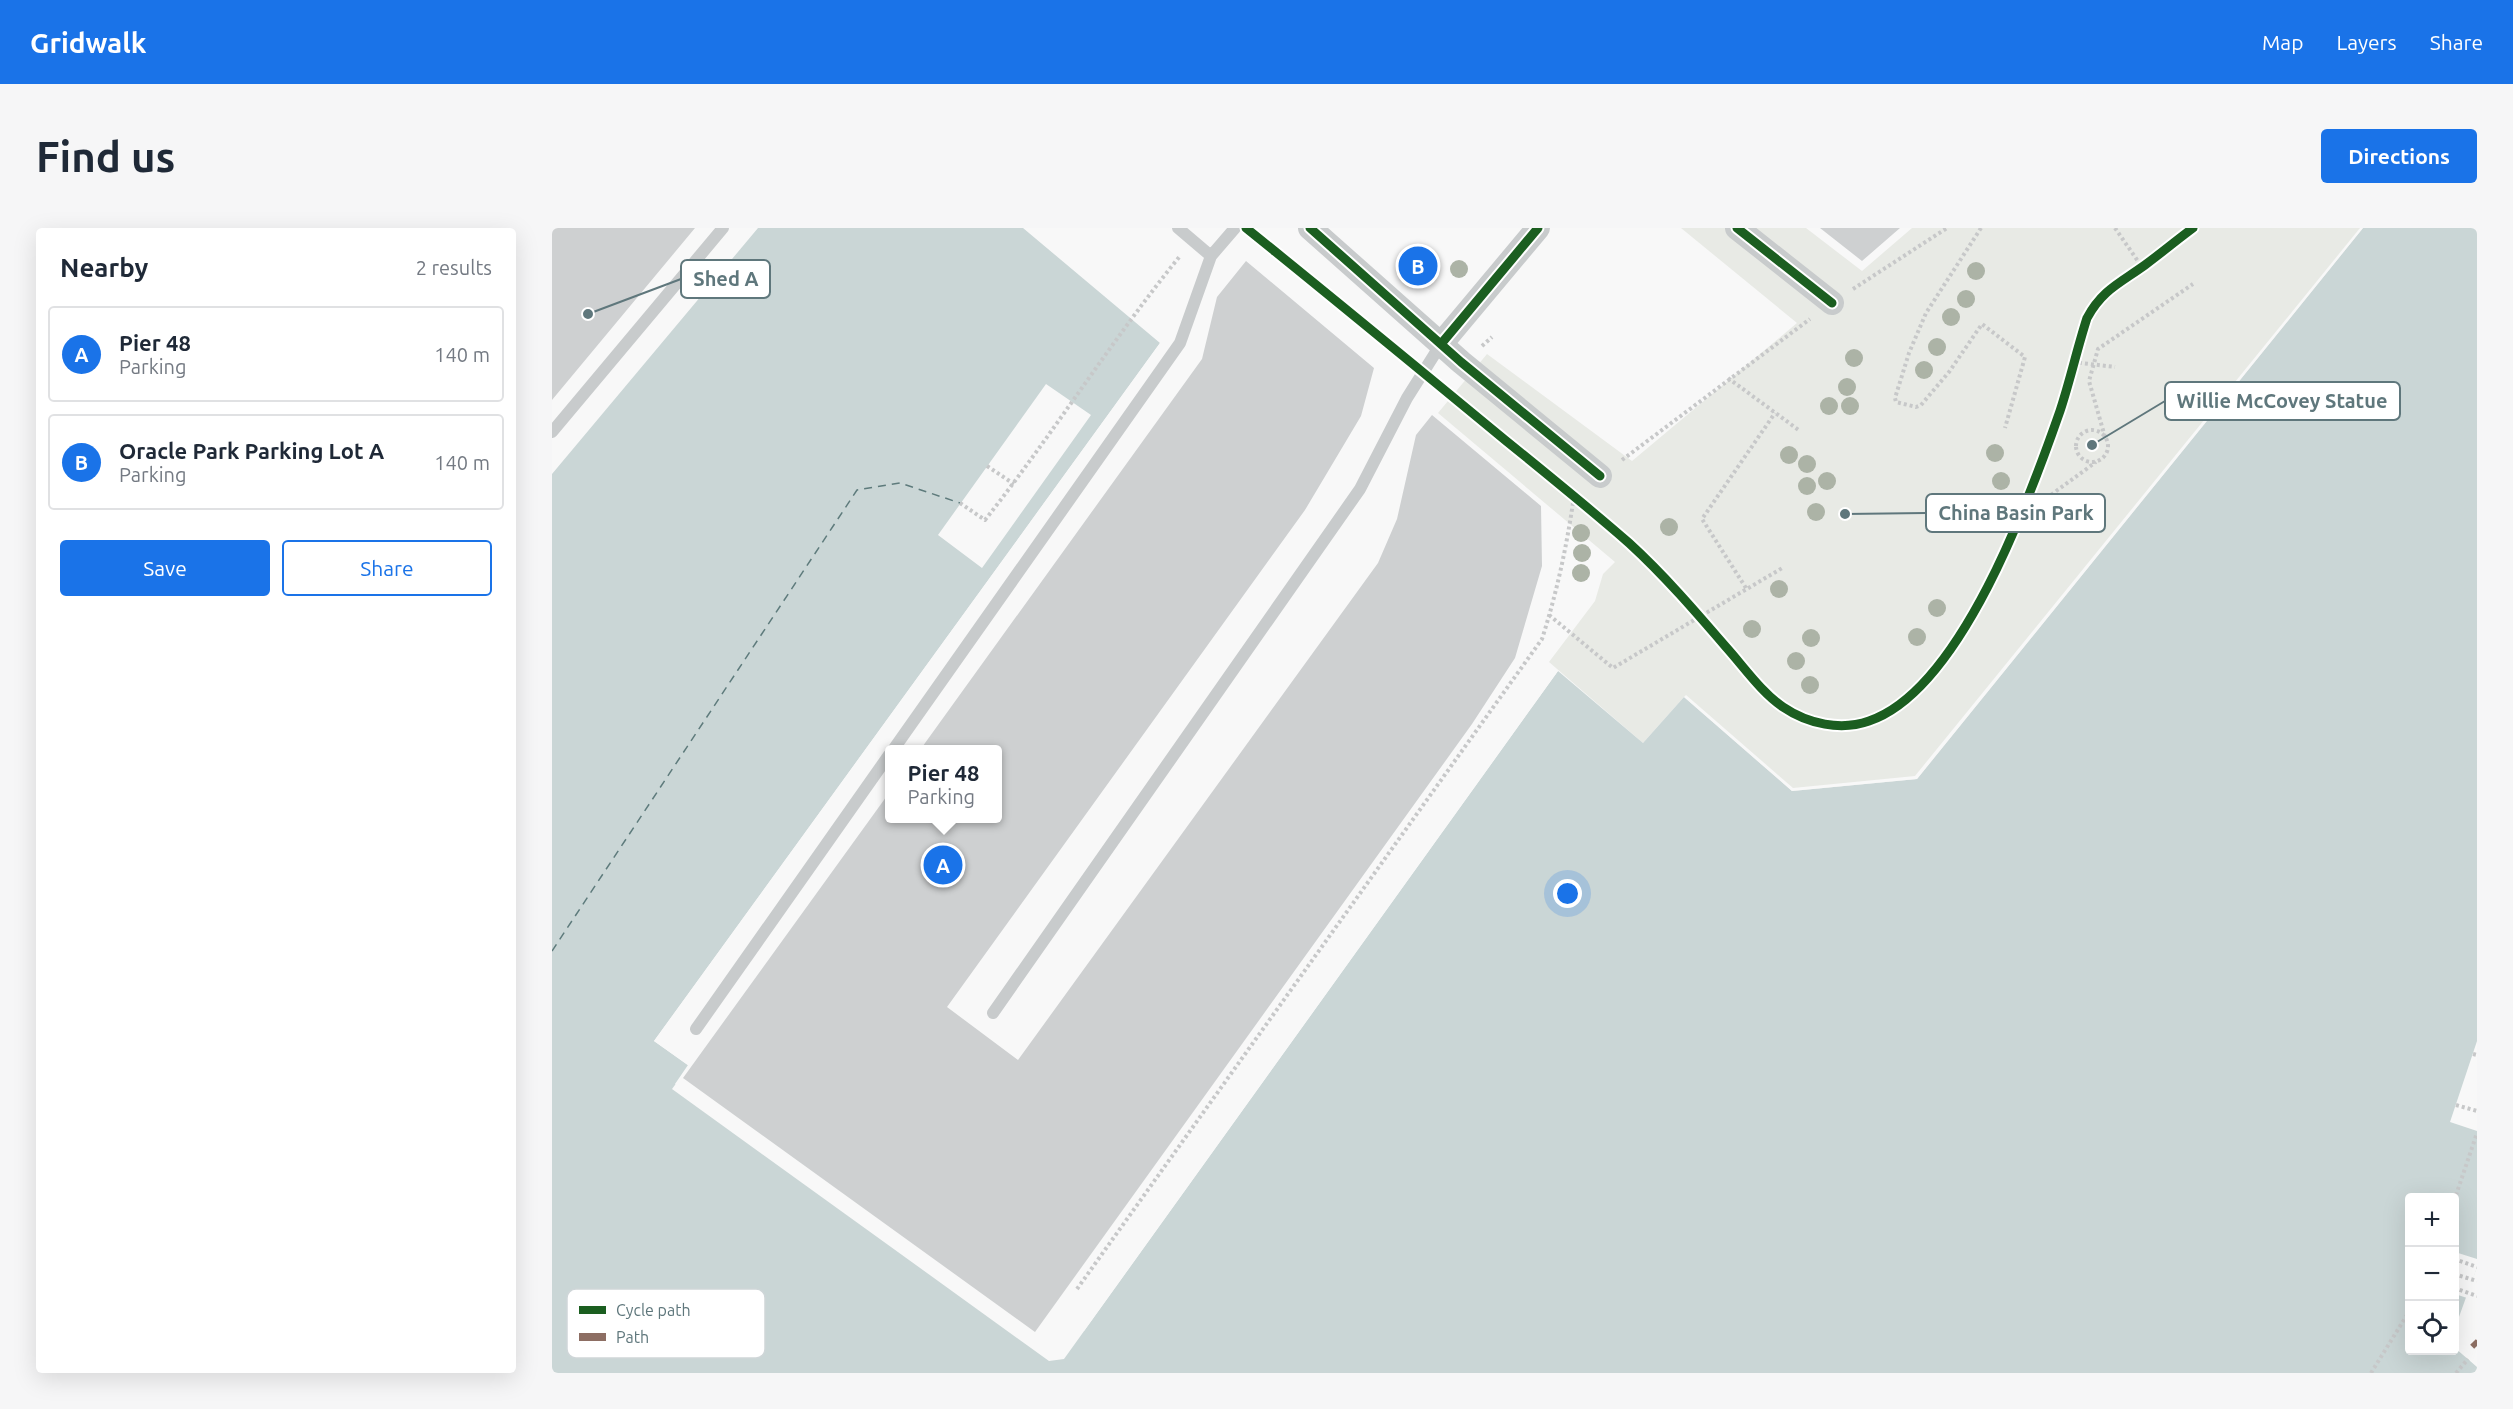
<!DOCTYPE html>
<meta charset="utf-8">
<style>
body{margin:0;font-family:Ubuntu,sans-serif;background:#f6f6f7;color:#1f2937}
.controls{position:absolute;right:18px;bottom:18px;display:grid;overflow:hidden;border-radius:6px;box-shadow:0 6px 24px #0002}
.controls button{width:54px;height:54px;display:grid;place-items:center;padding:0;border:0;border-bottom:2px solid #e0e1e3;background:#fff;color:#1f2937;font:30px sans-serif}
.you{position:absolute;left:1016px;top:666px;width:21px;height:21px;margin:-15px;border:4px solid #fff;border-radius:50%;background:#1a73e8;box-shadow:0 0 0 9px #1a73e833}
.badge{display:grid;place-items:center;width:39px;height:39px;border-radius:50%;background:#1a73e8;color:#fff;font-size:20px;font-weight:700}
.pin{position:absolute;translate:-50% -50%;border:3px solid #fff;box-shadow:0 2px 6px #0006}
.popup{position:absolute;left:333px;top:517px;width:117px;height:78px;box-sizing:border-box;display:grid;place-content:center;border-radius:6px;background:#fff;filter:drop-shadow(0 2px 4px #0005);font-size:20px;white-space:nowrap;color:#747a83}
.popup b{font-size:22px;color:#1f2937}
.popup::after{content:'';position:absolute;left:50%;top:100%;margin-left:-12px;border:12px solid transparent;border-top-color:#fff}
.list{margin:0;padding:0;list-style:none}
h2{display:flex;justify-content:space-between;align-items:center;height:78px;margin:0;padding:0 24px;font-size:26px}
h2 small{font-size:20px;font-weight:400;color:#747a83}
.list li{display:grid;grid-template-columns:39px 1fr auto;gap:18px;align-items:center;box-sizing:border-box;height:96px;margin:0 12px 12px;padding:0 12px;border:2px solid #e0e1e3;border-radius:6px}
.list b{display:block;font-size:22px;white-space:nowrap}
.list p{margin:0;font-size:20px;white-space:nowrap;color:#747a83}
.list em{font-size:20px;font-style:normal;color:#747a83}
.actions{display:flex;gap:12px;padding:18px 24px}
.actions a{flex:1;padding:14px 0;border:2px solid #1a73e8;border-radius:6px;text-align:center;font-size:21px;color:#1a73e8}
.actions .main{background:#1a73e8;color:#fff}
.icon{flex:none;width:33px;height:33px;fill:none;stroke:currentColor;stroke-width:2;stroke-linecap:round;stroke-linejoin:round}
.map{position:relative;flex:none;width:1925px;height:1145px;overflow:hidden;border-radius:6px}
header{display:flex;align-items:center;gap:36px;box-sizing:border-box;height:84px;padding:0 30px;background:#1a73e8;color:#fff}
header strong{font-size:28px}
nav{display:flex;gap:33px;margin-inline-start:auto;font-size:21px}
.intro{display:flex;align-items:center;justify-content:space-between;box-sizing:border-box;height:144px;padding:0 36px}
h1{margin:0;font-size:42px}
.button{padding:15px 27px;border-radius:6px;background:#1a73e8;color:#fff;font-size:21px;font-weight:700}
main{display:flex;gap:36px;padding:0 36px}
aside{flex:1;background:#fff;border-radius:6px;box-shadow:0 6px 24px #0002}
.map>svg:first-child{display:block}
.green{fill:#e8eae5}
.water{fill:#cad6d6}
.pier{fill:#f8f8f8}
.lines{fill:none;stroke-linecap:round;stroke-linejoin:round}
.ferry{stroke:#5e7b7c;stroke-width:1.5;stroke-dasharray:8 6;stroke-linecap:butt}
.building{fill:#ced0d1}
.path{stroke:#c7c8c9;stroke-width:4;stroke-dasharray:3 3;stroke-linecap:butt}
.service{stroke:#c8cbcc;stroke-width:12}
.minor{stroke:#c8cbcc;stroke-width:24}
.quiet{stroke:#8d6e63;stroke-width:8;stroke-dasharray:15 8;stroke-linecap:butt}
.cycleway-casing{stroke:#fff;stroke-width:13}
.cycleway{stroke:#1b5e20;stroke-width:9}
.tree{fill:#acb3a6}
.key{fill:#fff;stroke:#cfd6d8;stroke-width:1.5}
.key-label{font-size:16px;fill:#5f777c}
.leader{fill:none;stroke:#5f777c;stroke-width:2}
.callout-dot{fill:#5f777c;stroke:#fff;stroke-width:2}
.callout{fill:#fff;stroke:#5f777c;stroke-width:2}
.callout-label{font-size:20px;text-anchor:middle;font-weight:bold;fill:#5f777c}
</style>
<header>
<strong>Gridwalk</strong>
<nav><a>Map</a><a>Layers</a><a>Share</a></nav>
</header>
<div class="intro"><h1>Find us</h1><a class="button">Directions</a></div>
<main>
<aside>
<h2>Nearby<small>2 results</small></h2>
<ul class="list">
<li><span class="badge">A</span><div><b>Pier 48</b><p>Parking</p></div><em>140 m</em></li>
<li><span class="badge">B</span><div><b>Oracle Park Parking Lot A</b><p>Parking</p></div><em>140 m</em></li>
</ul>
<div class="actions"><a class="main">Save</a><a>Share</a></div>
</aside>
<div class="map">
<svg width="1925" height="1145" viewBox="0 0 1925 1145">
<rect width="100%" height="100%" fill="#f8f8f8"/>
<!-- green -->
<path class="green" d="M1129 0H1254L1310 43 1360 0H1811L1365 551 1240 563 1132 469 1091 515 997 434 1043 373 1051 346 1063 334 886 185 935 126 1080 233 1245 95Z"/>
<!-- water -->
<path class="water" d="M206 0H471L608 115 102 813 137 838 120 861 497 1133 512 1131 1006 443 1091 515 1132 469 1240 563 1365 551 1811 0H1925V1039L1903 1100 1902 970H1858V1122H1902L1903 1120 1925 1139V1145H0V246Z"/>
<!-- pier -->
<path class="pier" d="M1808 0H1811L1365 551 1240 563 1132 469 1134 467 1241 560 1363 548Z
M608 115H611L107 812 140 837 126 858 123 856 136 837 102 813Z
M494 156 539 187 430 340 386 307Z
M1004 441 1006 443 532 1103 530 1101Z
M1925 813V903L1898 894Z
M1903 1024 1925 1031V1039L1915 1070 1903 1066Z"/>
<g class="lines">
<!-- ferry -->
<path class="ferry" d="M0 723 305 262 348 255 408 275"/>
</g>
<!-- building -->
<path class="building" d="M0 0H143L0 172Z
M1268 0H1348L1310 33Z
M694 33 822 140 809 188 753 282 395 779 466 832 826 335 845 291 864 207 880 187 989 278 990 338 963 430 920 496 483 1104 131 850 337 565V590H445V522H368L650 131 665 69Z"/>
<g class="lines">
<!-- path -->
<path class="path" d="M1429 0 1374 85 1357 125 1343 170 1344 174 1364 179 1369 177 1397 144 1430 96 1473 129 1453 200
M1563 0 1590 39
M1301 61 1395 0
M930 118 940 109
M1521 134 1563 139
M1176 150 1248 203
M1524 218a16 16 0 1 1 32 0a16 16 0 1 1-32 0Z
M1553 209 1537 153 1546 121 1641 56
M1070 232 1258 91
M435 238 462 256
M408 275 433 292C501 206 559 113 628 28
M1470 288 1544 234
M1194 360 1150 291 1223 185
M997 387 1061 440 1232 339
M1921 826 1925 827
M1904 877 1925 883
M1902 973 1925 905
M1902 1031 1925 1039
M1902 1046 1925 1053
M1902 1060 1925 1068
M525 1061 990 411C1005 364 1015 317 1022 268L1025 265
M1819 1145 1858 1082
M1904 1145 1916 1131"/>
<!-- service -->
<path class="service" d="M626 0 659 28
M0 204 171 0
M341 522 628 115 659 28 683 0
M441 785 808 261 855 170 889 116
M144 801 337 527"/>
<!-- minor -->
<path class="minor" d="M758 0 909 134 1048 248
M1185 0 1280 75
M889 116 986 0"/>
<!-- quiet -->
<path class="quiet" d="M1921 1114 1925 1118"/>
<defs>
<path id="cycleway" d="M694 0C781 70 867 141 953 212 995 246 1037 280 1077 315 1112 347 1143 383 1174 419 1192 439 1209 464 1231 479 1256 496 1289 503 1317 493 1409 462 1478 269 1508 183 1518 153 1525 121 1535 90 1550 62 1568 55 1593 37 1609 25 1625 12 1641 0
M758 0 909 134 1048 248
M1185 0 1280 75
M889 116 986 0"/>
</defs>
<!-- cycleway casing -->
<use href="#cycleway" class="cycleway-casing"/>
<!-- cycleway -->
<use href="#cycleway" class="cycleway"/>
</g>
<!-- trees -->
<g class="tree">
<circle cx="907" cy="41" r="9"/>
<circle cx="1424" cy="43" r="9"/>
<circle cx="1414" cy="71" r="9"/>
<circle cx="1399" cy="89" r="9"/>
<circle cx="1385" cy="119" r="9"/>
<circle cx="1302" cy="130" r="9"/>
<circle cx="1372" cy="142" r="9"/>
<circle cx="1295" cy="159" r="9"/>
<circle cx="1277" cy="178" r="9"/>
<circle cx="1298" cy="178" r="9"/>
<circle cx="1443" cy="225" r="9"/>
<circle cx="1237" cy="227" r="9"/>
<circle cx="1255" cy="236" r="9"/>
<circle cx="1275" cy="253" r="9"/>
<circle cx="1449" cy="253" r="9"/>
<circle cx="1255" cy="258" r="9"/>
<circle cx="1264" cy="284" r="9"/>
<circle cx="1446" cy="288" r="9"/>
<circle cx="1117" cy="299" r="9"/>
<circle cx="1029" cy="305" r="9"/>
<circle cx="1030" cy="325" r="9"/>
<circle cx="1029" cy="345" r="9"/>
<circle cx="1227" cy="361" r="9"/>
<circle cx="1385" cy="380" r="9"/>
<circle cx="1200" cy="401" r="9"/>
<circle cx="1365" cy="409" r="9"/>
<circle cx="1259" cy="410" r="9"/>
<circle cx="1244" cy="433" r="9"/>
<circle cx="1258" cy="457" r="9"/>
</g>
<!-- legend -->
<rect x="15" y="1061" width="198" height="69" rx="9" class="key"/>
<rect x="27" y="1078" width="27" height="8" fill="#1b5e20"/>
<rect x="27" y="1105" width="27" height="8" fill="#8d6e63"/>
<g class="key-label">
<text x="64" y="1088">Cycle path</text>
<text x="64" y="1115">Path</text>
</g>
<!-- callouts -->
<path class="leader" d="M36 86L129 51M1540 217L1613 173M1293 286L1374 285"/>
<g class="callout-dot">
<circle cx="36" cy="86" r="6"/>
<circle cx="1540" cy="217" r="6"/>
<circle cx="1293" cy="286" r="6"/>
</g>
<g class="callout">
<rect x="129" y="32" width="89" height="38" rx="6"/>
<rect x="1613" y="154" width="235" height="38" rx="6"/>
<rect x="1374" y="266" width="179" height="38" rx="6"/>
</g>
<g class="callout-label">
<text x="174" y="58">Shed A</text>
<text x="1730" y="180">Willie McCovey Statue</text>
<text x="1464" y="292">China Basin Park</text>
</g>
</svg>
<div class="controls">
<button>+</button>
<button>−</button>
<button><svg class="icon" aria-label="locate" viewBox="0 0 24 24"><circle cx="12" cy="12" r="6"/><path d="M12 2v4M12 18v4M2 12h4M18 12h4"/></svg></button>
</div>
<div class="you"></div>
<div class="pin badge" style="left:391px;top:637px">A</div>
<div class="popup"><b>Pier 48</b>Parking</div>
<div class="pin badge" style="left:866px;top:38px">B</div>
</div>
</main>
